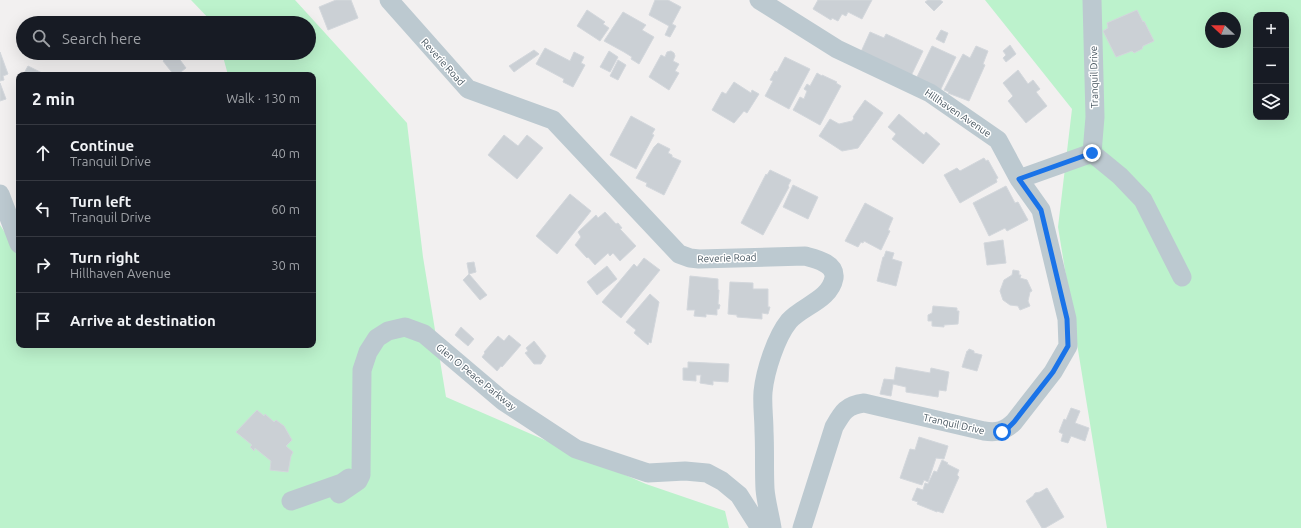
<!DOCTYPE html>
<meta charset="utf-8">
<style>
body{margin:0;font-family:Ubuntu,sans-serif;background:#242831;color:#f1f3f6}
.controls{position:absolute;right:12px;top:12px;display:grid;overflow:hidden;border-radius:8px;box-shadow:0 4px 16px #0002}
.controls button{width:36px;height:36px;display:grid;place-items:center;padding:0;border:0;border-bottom:1px solid #363941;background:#171b24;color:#f1f3f6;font:20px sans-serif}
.compass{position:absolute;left:1205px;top:12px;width:36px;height:36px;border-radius:50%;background:#171b24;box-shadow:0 4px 16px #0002;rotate:292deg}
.stop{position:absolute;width:12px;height:12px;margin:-9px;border:3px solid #1a73e8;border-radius:50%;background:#fff}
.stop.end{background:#1a73e8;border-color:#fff;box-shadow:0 1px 4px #0008}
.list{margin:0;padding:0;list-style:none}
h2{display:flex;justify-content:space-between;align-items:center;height:52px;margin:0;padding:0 16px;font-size:17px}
h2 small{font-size:13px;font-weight:400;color:#9ea1a6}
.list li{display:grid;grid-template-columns:26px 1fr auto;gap:12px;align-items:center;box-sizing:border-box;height:56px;padding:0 16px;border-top:1px solid #363941}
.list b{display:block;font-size:15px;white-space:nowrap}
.list p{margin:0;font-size:13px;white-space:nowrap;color:#9ea1a6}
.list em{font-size:13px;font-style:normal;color:#9ea1a6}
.icon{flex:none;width:22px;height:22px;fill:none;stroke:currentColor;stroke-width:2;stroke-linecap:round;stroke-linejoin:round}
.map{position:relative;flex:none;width:1301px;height:528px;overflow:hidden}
.search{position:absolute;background:#171b24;box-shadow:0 4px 16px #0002;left:16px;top:16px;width:300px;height:44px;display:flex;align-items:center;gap:10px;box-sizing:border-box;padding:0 14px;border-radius:22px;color:#9ea1a6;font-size:15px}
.panel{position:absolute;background:#171b24;box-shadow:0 4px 16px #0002;left:16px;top:72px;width:300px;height:276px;border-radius:8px}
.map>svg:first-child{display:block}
.green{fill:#bcf2cc;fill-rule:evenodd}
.building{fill:#cbd0d5;stroke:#d3d7dc}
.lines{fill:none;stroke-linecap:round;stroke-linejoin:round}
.minor{stroke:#bcc9d0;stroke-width:19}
.route{stroke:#1a73e8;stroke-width:5}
.labels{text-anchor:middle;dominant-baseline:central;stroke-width:3;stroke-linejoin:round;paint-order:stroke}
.street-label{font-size:10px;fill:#46555f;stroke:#fff}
</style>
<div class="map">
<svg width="1301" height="528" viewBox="0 0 1301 528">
<rect width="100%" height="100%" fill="#f2f0f0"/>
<!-- green -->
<path class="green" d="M191 0H295L407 123 423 257 446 397 646 484 725 511 729 528H0V225L19 254V345H79L81 348 84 345H313V75H228L222 53H309V23H213Z
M985 0H1301V528H1107L1058 227 1072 109ZM1256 15H1286V117H1256ZM1211 18H1235V42H1211Z"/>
<!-- building -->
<path class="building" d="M336 0H351L358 18 328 30 319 7Z
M655 0H668L681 7 672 24 676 26 670 37 665 35 669 26 649 15Z
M818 0H872L862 19 848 12 846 16 842 14 838 21 832 18 831 20 813 9Z
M928 0H940L943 2 934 11 925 2Z
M587 10 605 22 603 24 609 28 600 41 577 26Z
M1137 10 1143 22 1144 21 1154 41 1143 46 1142 49 1134 53 1132 51 1116 57 1103 31 1108 28 1107 23Z
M623 12 646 25 642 30 654 37 639 64 631 59 632 57 624 52 604 41Z
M941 30 948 33 944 43 936 39Z
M870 32 884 38 886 34 923 51 910 78 860 54Z
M1010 45 1016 54 1006 62 1003 58 1006 55 1003 51Z
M932 46 956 57 939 93 915 81Z
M976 46 988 51 983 64 985 65 969 101 948 93 949 92 944 90 963 54 970 58Z
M545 48 570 61 574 52 584 57 581 63 585 65 573 87 563 82 564 79 536 64Z
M534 50 539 54 514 72 509 66Z
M609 51 618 57 610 72 600 67Z
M671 51 674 53 675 56 673 61 679 64 675 71 679 73 669 90 649 77 661 55 665 57 667 52Z
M0 52 8 74 3 76 4 80 0 81Z
M169 53H175L186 68 177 75H174L163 61 165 59 163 58Z
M785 57 810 69 789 109 765 96 773 81 770 80 775 71 777 72Z
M618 60 626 65 618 80 610 76Z
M28 66 42 73V75H23Z
M1018 70 1028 84 1033 80 1040 89 1036 92 1047 106 1026 123 1008 101 1013 96 1003 83Z
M817 73 822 76V75L837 82 836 83 841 86 820 125 793 110 800 97 804 99 807 91 804 89 807 84 810 86Z
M734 82 751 93 752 90 759 94 747 113 744 111 734 123 712 110 722 92 726 94Z
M0 83 6 99 0 101Z
M865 100 883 113 858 148 842 151 819 136 830 119 839 124 852 121 854 118 853 117Z
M899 114 924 135 926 132 940 144 923 164 892 139 896 134 888 127Z
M631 116 655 129 652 134 654 135 636 169 610 155Z
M504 135 518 146 527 135 543 148 517 179 488 155Z
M658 143 670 149 668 153 672 155V157L681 161 664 195 646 186 647 183 636 178 654 147Z
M984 158 986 161 988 160 998 178 996 179 997 182 960 203 944 175 957 168 960 171Z
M770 170 791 180 788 186 789 187 763 235 741 223 766 174 767 175Z
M793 185 818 197 808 219 783 207Z
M1006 186 1015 203 1018 202 1028 220 1007 231 1005 228 989 236 973 203Z
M570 194 591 211 557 254 536 236Z
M865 203 893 218 888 230 890 231 881 250 864 241 863 243 861 242 858 247 845 241Z
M605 212 616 224 618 223 622 228 620 229 636 246 620 261 613 253 610 256 608 253 595 265 588 257 587 258 575 245 581 237 578 232 596 215 598 218Z
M1003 240 1006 263 987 265 984 243Z
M886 251 894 253 892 259 902 262 896 286 877 281 883 257H884Z
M644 258 660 270 621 318 602 302 634 264 637 267Z
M474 262 476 272 469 274 467 263Z
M607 266 617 279 597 295 587 282Z
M1013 270 1019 271V275H1021L1020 278 1027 280 1032 291 1030 292 1028 301 1030 306 1020 310 1018 306 1010 305 1003 300 1000 291 1004 280 1012 275Z
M469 274 487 295 480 300 463 280Z
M690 276 718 279V290H719L718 304 720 305 719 309H717V315L706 314V317L694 316 695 310H687Z
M730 282 753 283V289H768V307H770L768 314 762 313V319L737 317V315L728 314Z
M650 294 659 302 651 343 649 342 648 345 634 333 636 330 626 322Z
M933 306 957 308V311H959L958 324 944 325V327L932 326V321H928V315L932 313Z
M461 327 474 339 468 346 455 335Z
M509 335 521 345 502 367 501 366 497 371 482 357 485 353 484 352 498 336 504 341Z
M534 341 546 356 541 364H534L525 353 528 351 526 348Z
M969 349 974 351V353L982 355 977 371 962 367 967 351H968Z
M688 362 729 364 728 382 713 381V385L700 383 701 375H696V381L683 380V368H688Z
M896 367 930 373 931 368 949 372 946 391 939 390 938 397 906 392V387L893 384 891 396 880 394 884 379 894 380Z
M1071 408 1080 411 1075 423 1089 428 1085 441 1071 436 1068 443 1061 441 1063 434 1059 432 1064 419 1066 420Z
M257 410 264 416 265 414 274 422 276 420 284 426 292 440 286 446 293 452 291 456 288 472 270 470 271 461 255 448 254 451 250 447 252 445 236 432Z
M919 437 948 446 944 459 936 458 928 482 924 480 922 485 900 478 910 449 915 450Z
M942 460 948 463 947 464 959 470 957 475 959 477 943 513 937 511V512L917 504 918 502 912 500 917 488 923 490 925 483 928 484 934 471 937 472Z
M1047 488 1064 517 1045 528H1042L1026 501 1033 496 1035 493 1040 492Z"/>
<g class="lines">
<!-- minor -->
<path class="minor" d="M389 0 468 89 553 120 679 254 690 258 699 259 805 256C816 259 836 263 834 278 830 300 802 306 789 321 776 337 765 371 763 392 762 405 764 418 764 431 765 450 764 470 765 489 766 502 770 515 772 528
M759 0 837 49 930 93 998 140 1019 179 1092 153 1120 176 1143 200 1182 277
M1092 153 1095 117 1092 0
M0 194 19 244
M339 494 358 481 361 475 362 370 368 352 377 338 388 331 405 327 424 334 503 401 576 449 648 473 685 471 707 473 722 481 739 495 760 528
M291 501 342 483 349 478
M802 528 834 427C842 413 846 405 864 403L984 431C997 433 1005 431 1014 422L1053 372 1068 346 1067 319 1041 210 1019 179"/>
</g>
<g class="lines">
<!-- route -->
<path class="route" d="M1002 432 1008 428 1014 422 1053 372 1068 346 1067 319 1041 210 1019 179 1092 153"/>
</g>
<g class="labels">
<!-- street labels -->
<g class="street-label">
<text transform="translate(443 62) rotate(48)">Reverie Road</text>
<text transform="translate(1094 77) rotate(-91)">Tranquil Drive</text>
<text transform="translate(958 113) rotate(34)">Hillhaven Avenue</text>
<text transform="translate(727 258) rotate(-2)">Reverie Road</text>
<text transform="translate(476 377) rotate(39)">Glen O Peace Parkway</text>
<text transform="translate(954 424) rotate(13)">Tranquil Drive</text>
</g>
</g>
</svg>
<div class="controls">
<button>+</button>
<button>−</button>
<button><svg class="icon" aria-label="layers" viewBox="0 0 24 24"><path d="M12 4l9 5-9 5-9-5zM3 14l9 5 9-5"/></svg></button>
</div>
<svg class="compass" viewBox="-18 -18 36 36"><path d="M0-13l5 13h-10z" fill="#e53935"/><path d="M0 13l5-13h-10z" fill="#9ea1a6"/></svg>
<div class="stop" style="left:1002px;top:432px"></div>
<div class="stop end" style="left:1092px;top:153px"></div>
<div class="search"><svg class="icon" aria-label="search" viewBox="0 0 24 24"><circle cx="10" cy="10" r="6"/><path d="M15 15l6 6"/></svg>Search here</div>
<section class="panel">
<h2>2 min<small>Walk · 130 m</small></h2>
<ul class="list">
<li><svg class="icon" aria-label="ahead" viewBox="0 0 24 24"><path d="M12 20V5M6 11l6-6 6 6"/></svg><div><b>Continue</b><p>Tranquil Drive</p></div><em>40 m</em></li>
<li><svg class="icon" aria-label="left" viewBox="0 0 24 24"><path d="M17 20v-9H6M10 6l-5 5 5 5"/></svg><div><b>Turn left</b><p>Tranquil Drive</p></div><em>60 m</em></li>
<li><svg class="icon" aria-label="right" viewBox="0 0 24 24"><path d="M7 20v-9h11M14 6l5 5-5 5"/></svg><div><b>Turn right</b><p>Hillhaven Avenue</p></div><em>30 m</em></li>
<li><svg class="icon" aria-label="arrive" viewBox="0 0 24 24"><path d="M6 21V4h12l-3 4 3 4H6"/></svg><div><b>Arrive at destination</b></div></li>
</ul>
</section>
</div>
